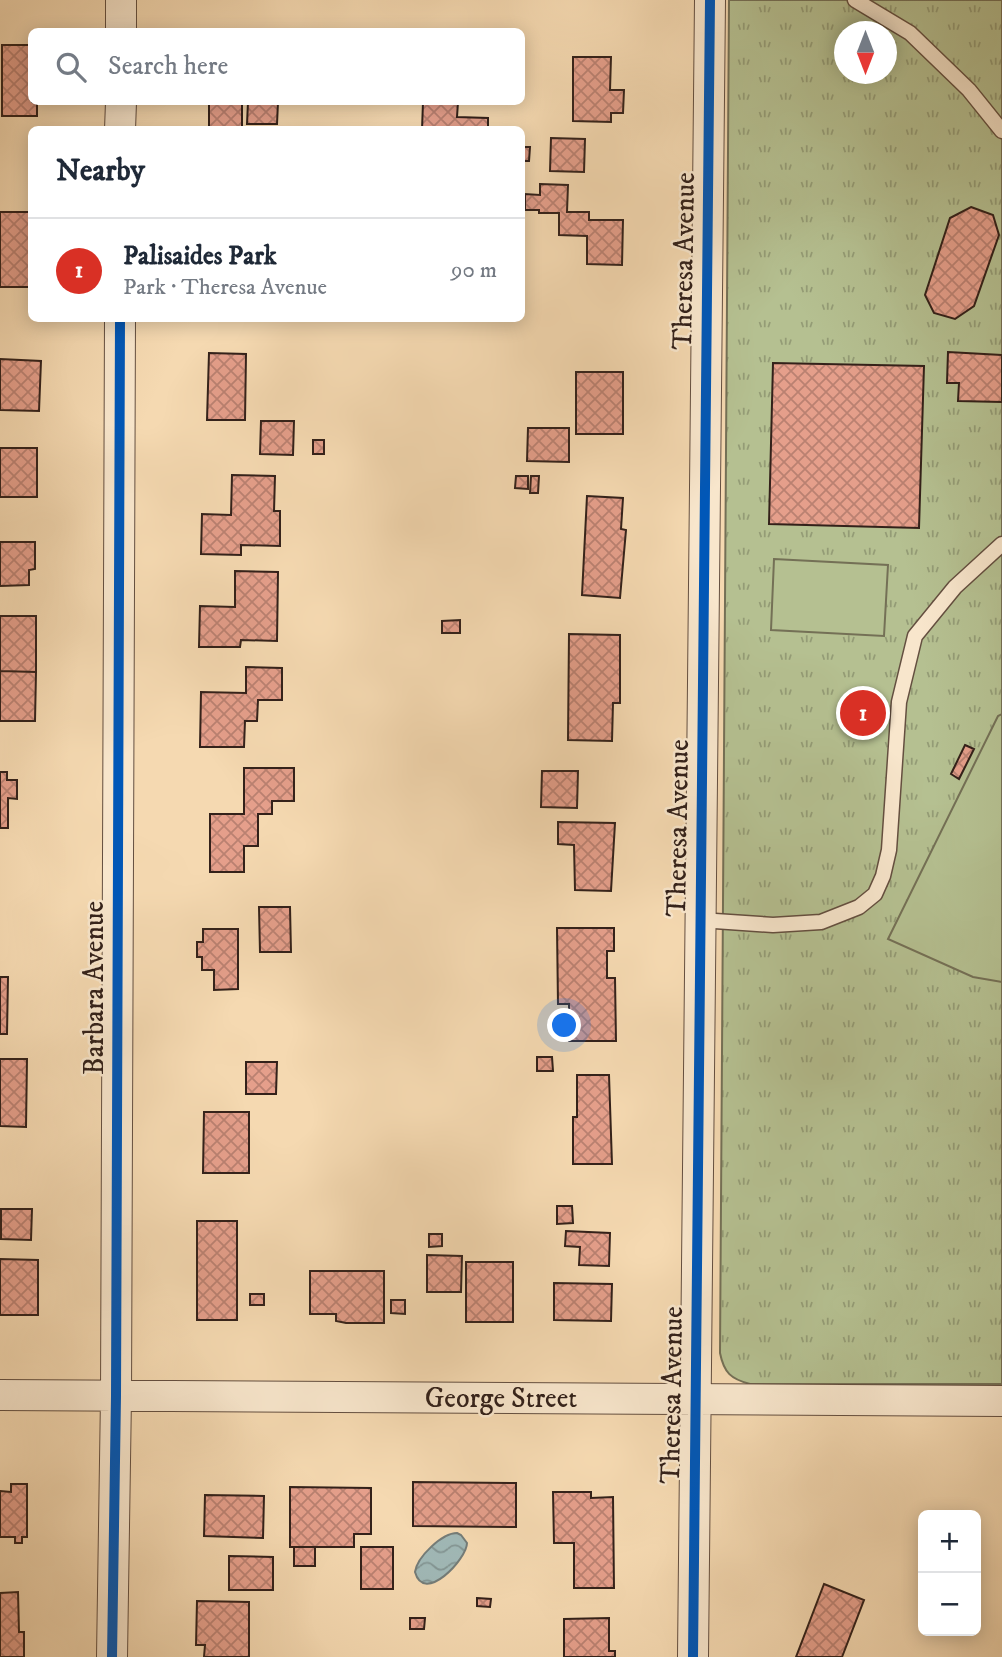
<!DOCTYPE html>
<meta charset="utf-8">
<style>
body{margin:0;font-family:"IM FELL DW Pica",serif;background:#f6f6f7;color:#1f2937}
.controls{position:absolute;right:21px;bottom:21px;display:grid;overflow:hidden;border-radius:10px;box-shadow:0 4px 18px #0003}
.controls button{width:63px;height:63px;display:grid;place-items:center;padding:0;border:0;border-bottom:2px solid #e0e1e3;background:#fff;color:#1f2937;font:35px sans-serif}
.compass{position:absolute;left:834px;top:21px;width:63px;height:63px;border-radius:50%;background:#fff;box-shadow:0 4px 18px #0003;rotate:180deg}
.you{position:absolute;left:565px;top:1026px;width:24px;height:24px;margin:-18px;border:5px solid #fff;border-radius:50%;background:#1a73e8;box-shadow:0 0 0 10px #1a73e833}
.badge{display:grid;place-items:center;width:46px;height:46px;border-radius:50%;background:#d93025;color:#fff;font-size:23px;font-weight:700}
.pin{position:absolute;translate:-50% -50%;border:4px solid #fff;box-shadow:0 2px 7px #0006}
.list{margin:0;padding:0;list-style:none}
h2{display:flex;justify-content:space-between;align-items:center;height:91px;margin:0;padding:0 28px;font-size:30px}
h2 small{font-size:23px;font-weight:400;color:#747a83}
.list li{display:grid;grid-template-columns:46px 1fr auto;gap:21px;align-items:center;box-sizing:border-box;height:105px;padding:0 28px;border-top:2px solid #e0e1e3}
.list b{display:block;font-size:26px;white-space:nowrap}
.list p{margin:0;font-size:23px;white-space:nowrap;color:#747a83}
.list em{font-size:23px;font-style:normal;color:#747a83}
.icon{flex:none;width:38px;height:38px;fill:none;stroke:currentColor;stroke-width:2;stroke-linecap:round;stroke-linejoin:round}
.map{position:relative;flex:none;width:1002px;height:1657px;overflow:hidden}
.search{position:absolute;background:#fff;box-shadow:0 4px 18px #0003;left:28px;top:28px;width:497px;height:77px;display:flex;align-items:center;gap:18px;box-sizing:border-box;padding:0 24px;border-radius:10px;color:#747a83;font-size:26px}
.panel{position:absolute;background:#fff;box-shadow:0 4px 18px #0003;left:28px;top:126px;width:497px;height:196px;border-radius:10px}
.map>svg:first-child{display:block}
.park{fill:url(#park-tufts);stroke:#747056;stroke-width:2;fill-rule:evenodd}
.pitch{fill:#b5c091;stroke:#747056;stroke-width:2}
.water{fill:url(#water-waves);stroke:#747c78;stroke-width:2}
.building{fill:url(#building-cross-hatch);stroke:#33211a;stroke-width:2}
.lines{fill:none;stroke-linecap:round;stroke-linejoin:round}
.service-casing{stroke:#644f40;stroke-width:17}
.minor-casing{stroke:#644f40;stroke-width:32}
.service{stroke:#f8e6cc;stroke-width:14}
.minor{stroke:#f8e6cc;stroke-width:30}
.cycleway-casing{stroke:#f8e6cc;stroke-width:15}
.cycleway{stroke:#0057b8;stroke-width:10}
.labels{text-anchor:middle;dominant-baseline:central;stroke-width:5;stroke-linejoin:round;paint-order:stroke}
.street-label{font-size:28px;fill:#33211a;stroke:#f8e6cc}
</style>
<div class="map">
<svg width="1002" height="1657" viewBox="0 0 1002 1657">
<defs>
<pattern id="park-tufts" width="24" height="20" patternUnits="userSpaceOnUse" patternTransform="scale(1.75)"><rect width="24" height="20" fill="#b5c091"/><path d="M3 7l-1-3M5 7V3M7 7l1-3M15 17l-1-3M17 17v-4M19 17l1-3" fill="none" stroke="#949c76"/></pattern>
<pattern id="water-waves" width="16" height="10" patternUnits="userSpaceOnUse" patternTransform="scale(1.75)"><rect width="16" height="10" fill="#a0b8b6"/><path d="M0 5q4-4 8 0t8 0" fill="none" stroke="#839593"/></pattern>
<pattern id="building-cross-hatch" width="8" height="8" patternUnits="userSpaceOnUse" patternTransform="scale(1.75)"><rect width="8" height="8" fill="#e59f8b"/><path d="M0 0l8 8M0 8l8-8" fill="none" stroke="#ba8171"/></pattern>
</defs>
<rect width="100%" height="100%" fill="#f5d9b1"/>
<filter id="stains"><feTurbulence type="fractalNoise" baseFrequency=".00286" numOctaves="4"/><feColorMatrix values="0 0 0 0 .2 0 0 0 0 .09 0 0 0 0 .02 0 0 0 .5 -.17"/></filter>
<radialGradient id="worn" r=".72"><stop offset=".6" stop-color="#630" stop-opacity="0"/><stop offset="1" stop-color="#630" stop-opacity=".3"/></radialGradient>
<!-- park -->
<path class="park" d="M729 0H1002V1384H750C731 1379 724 1373 720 1353ZM844 32H886V74H844Z"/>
<!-- pitch -->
<path class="pitch" d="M774 559 888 565 884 636 771 630Z
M1002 714V982L973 977 888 939 998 716Z"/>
<!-- water -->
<path class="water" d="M457 1533 461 1535 467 1543C467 1559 424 1605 415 1572 417 1557 442 1533 457 1533Z"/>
<!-- building -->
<path class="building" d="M2 45H32V102H37V116H2Z
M573 57H611L610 90H624L623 113H611V122L573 121Z
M209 102H242V130H209Z
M248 102H278L277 124H247Z
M423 102H458L457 117 488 118V130H422Z
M551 138 585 139 584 172 550 171Z
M522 147H530L529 161H522Z
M540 184 568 185 567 212H589V220H623L622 265 587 264V236L559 235V213H539V210H525V194L540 195Z
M971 207 993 215 999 235 974 306 955 319 934 313 925 295 950 218Z
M0 212H32V236H30L32 287H0Z
M948 352 1002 355V402L958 401 959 383H947Z
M209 353 246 354 245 420H207Z
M0 359 41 361 39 411 0 410Z
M773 363 924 366 919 528 769 524Z
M576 372H623V434H576Z
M261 421H294L293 455 260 454Z
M528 428H569V462L527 461Z
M313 440H324V454H313Z
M0 448H37V497H0Z
M232 475 275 476 274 511H280V546L241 545V555L201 554 202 514 231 515Z
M516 476H528V489L515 488Z
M531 476H539L538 493H530Z
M587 496 623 498 621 529 626 530 620 598 582 595Z
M0 542H35V569L29 570V585L0 586Z
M235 571 278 572 277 641 241 640 240 647H199L200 606 235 607Z
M0 616H36V672L0 671Z
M460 620V633H442V621Z
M569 634 620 635V703H613L612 741 568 740Z
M246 667 282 668V700H258L257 721H245L244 747H200L201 692 246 693Z
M0 671 36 672 35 721H0Z
M965 745 974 749 959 779 951 774Z
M244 768H294V801H272V814H258V846H244V872H210V814H244Z
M542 771H578L577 808 541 807Z
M0 772H7V780H17V799L8 798V828H0Z
M558 822 615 823 611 891 575 890 574 845 558 844Z
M259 907H290L291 952H260Z
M557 928H614V951H607V978H615L616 1041H569V1004H558Z
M203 929H238V989L214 990V970H202V957H197V942H203Z
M0 977H8L7 1034H0Z
M537 1057H552L553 1071H537Z
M0 1059H27L26 1127 0 1126Z
M246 1062H277L276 1094H246Z
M577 1075H609L612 1164H573V1117H577Z
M204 1112H249V1173H203Z
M557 1206H572L573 1223 557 1224Z
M1 1209H32L31 1240 1 1239Z
M197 1221H237V1320H197Z
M566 1231 610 1233 609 1266 579 1265 580 1247 565 1246Z
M429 1234H442V1246L429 1247Z
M427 1255 462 1256 461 1292H427Z
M0 1259 38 1260V1315H0Z
M466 1262H513V1322H466Z
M310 1271H384V1323H346L336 1321V1314H310Z
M554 1283 612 1284 611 1321 554 1320Z
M250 1294H264V1305H250Z
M391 1300H405V1314L391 1313Z
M413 1482 516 1483V1527L413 1526Z
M11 1484H27V1537H22V1543H15V1537H0V1491L11 1492Z
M290 1487 371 1488V1534H354V1547H290Z
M553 1492H591V1498L613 1497 614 1588H574V1543H554Z
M205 1495 264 1496 263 1538 204 1536Z
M294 1547H315V1566H294Z
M361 1547H393V1589H361Z
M229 1556 273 1557V1590H229Z
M824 1584 864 1600 842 1657H796Z
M18 1592 19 1632H24V1657H0V1593Z
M477 1598 491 1599 490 1607 477 1606Z
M197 1601 249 1602V1657H204L205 1645H196Z
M410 1618H425L424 1629H410Z
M609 1618V1651H615V1657H564V1619Z"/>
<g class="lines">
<defs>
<path id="service" d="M855 0 910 33 969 90 1002 131
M700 920 773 925 821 922 859 907 875 894 883 876 889 850 899 702 915 636 955 587 1002 544"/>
<path id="minor" d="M121 32V0
M120 130 121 102
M0 1395 1002 1401
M112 1657 116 1396 120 318
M693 1657 710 0"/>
</defs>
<!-- service casing -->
<use href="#service" class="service-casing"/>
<!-- minor casing -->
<use href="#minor" class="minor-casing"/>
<!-- service -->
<use href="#service" class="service"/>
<!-- minor -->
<use href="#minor" class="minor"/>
<defs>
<path id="cycleway" d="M112 1657 116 1396 120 318
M693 1657 710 0"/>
</defs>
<!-- cycleway casing -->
<use href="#cycleway" class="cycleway-casing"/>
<!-- cycleway -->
<use href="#cycleway" class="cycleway"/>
</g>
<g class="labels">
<!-- street labels -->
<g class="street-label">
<text transform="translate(684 261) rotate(-89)">Theresa Avenue</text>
<text transform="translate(678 828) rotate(-89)">Theresa Avenue</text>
<text transform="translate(94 988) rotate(-90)">Barbara Avenue</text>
<text transform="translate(672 1395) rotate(-89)">Theresa Avenue</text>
<text x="501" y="1398">George Street</text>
</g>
</g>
<rect width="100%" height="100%" filter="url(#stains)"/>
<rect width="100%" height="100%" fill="url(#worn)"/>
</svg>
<div class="controls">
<button>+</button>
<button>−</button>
</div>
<svg class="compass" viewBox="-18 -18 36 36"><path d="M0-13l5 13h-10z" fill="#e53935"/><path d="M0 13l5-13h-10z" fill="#747a83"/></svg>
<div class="you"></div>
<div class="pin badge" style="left:863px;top:713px">1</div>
<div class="search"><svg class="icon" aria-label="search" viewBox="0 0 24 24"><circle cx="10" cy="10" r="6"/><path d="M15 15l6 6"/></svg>Search here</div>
<section class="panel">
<h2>Nearby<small></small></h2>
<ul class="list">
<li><span class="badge">1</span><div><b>Palisaides Park</b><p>Park · Theresa Avenue</p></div><em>90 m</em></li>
</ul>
</section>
</div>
